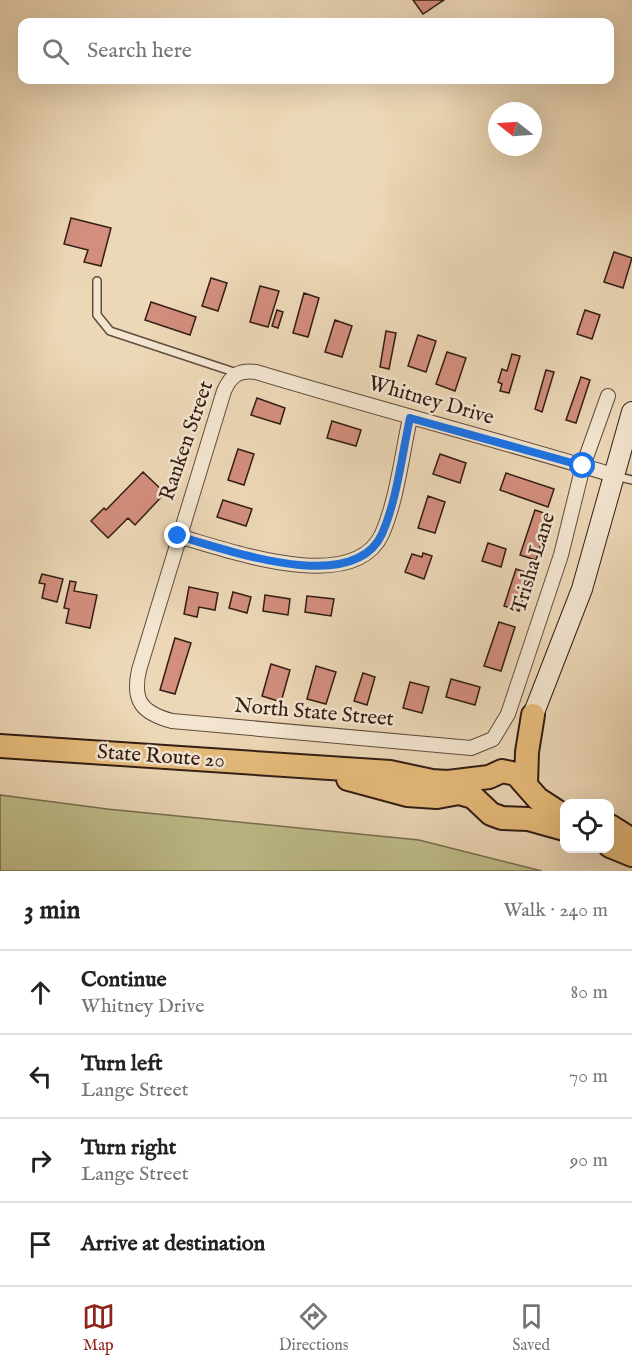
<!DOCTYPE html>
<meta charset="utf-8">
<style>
body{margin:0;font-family:"IM FELL English",serif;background:#f2f2f2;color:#222}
.controls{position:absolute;right:18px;bottom:18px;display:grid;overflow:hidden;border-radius:12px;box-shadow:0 6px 24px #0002}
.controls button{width:54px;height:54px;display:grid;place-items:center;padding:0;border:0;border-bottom:2px solid #e0e0e0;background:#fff;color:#222;font:30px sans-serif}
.compass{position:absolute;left:488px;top:102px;width:54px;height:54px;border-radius:50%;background:#fff;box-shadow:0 6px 24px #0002;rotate:287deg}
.stop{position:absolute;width:18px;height:18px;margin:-14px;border:4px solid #1a73e8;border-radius:50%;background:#fff}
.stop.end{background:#1a73e8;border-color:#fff;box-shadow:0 2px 6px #0008}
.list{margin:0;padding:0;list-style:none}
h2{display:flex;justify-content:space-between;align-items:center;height:78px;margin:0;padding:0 24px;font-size:26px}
h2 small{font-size:20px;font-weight:400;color:#767676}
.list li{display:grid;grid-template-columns:39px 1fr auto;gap:18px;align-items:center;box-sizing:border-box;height:84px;padding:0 24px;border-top:2px solid #e0e0e0}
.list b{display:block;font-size:22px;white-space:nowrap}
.list p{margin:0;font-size:20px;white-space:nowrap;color:#767676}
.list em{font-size:20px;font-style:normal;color:#767676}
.icon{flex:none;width:33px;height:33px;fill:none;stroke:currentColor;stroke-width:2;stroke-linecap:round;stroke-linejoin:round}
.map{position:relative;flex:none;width:632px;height:871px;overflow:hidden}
.search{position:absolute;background:#fff;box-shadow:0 6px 24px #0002;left:18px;right:18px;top:18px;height:66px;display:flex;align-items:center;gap:15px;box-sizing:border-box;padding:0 21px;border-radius:12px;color:#767676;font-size:22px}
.sheet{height:414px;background:#fff}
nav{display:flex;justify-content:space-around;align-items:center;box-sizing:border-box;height:84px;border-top:2px solid #e0e0e0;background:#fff;font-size:16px;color:#767676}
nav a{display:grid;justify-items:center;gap:3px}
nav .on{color:#8f2418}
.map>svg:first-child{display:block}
.green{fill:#bebd8a;stroke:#786d50;stroke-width:1.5}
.building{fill:#d38e7d;stroke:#321d15;stroke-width:1.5}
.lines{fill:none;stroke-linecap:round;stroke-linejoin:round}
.lane-casing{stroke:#604c3d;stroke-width:10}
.street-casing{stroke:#604c3d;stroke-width:16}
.secondary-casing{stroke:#321d15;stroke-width:22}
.primary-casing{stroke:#321d15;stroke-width:26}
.lane{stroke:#f3e5d0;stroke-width:7}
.street{stroke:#f3e5d0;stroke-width:14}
.secondary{stroke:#f3e5d0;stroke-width:20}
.primary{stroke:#e6bc7b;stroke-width:22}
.route{stroke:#1a73e8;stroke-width:8}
.labels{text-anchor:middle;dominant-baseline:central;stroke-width:5;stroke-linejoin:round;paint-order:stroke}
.street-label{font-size:21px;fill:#321d15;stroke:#f3e5d0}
</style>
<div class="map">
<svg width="632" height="871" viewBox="0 0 632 871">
<rect width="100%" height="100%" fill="#ecd7b6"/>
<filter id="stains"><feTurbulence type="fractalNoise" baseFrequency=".00333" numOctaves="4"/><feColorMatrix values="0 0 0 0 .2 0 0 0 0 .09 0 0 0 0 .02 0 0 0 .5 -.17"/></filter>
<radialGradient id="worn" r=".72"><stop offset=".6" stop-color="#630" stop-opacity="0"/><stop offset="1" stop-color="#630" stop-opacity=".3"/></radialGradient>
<!-- green -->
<path class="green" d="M0 795 107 809 419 840 542 871H0Z"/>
<!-- building -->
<path class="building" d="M413 0H444L423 14Z
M71 218 111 228 101 266 84 262 88 250 64 244Z
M614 252 632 258 623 288 604 282Z
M211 278 227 283 218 311 202 306Z
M260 286 279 291 268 327 250 322Z
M304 293 319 298 308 337 293 333Z
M151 302 196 317 190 335 145 320Z
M277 310 283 312 278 328 272 326Z
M585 310 600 315 592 339 577 334Z
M335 320 352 326 342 357 325 352Z
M386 331 396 333 389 369 380 367Z
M418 335 436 341 426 372 408 366Z
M447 352 466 358 455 391 436 384Z
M512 354 520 356 509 393 500 391 502 384 498 382 502 369 507 371Z
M546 370 554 372 542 412 535 409Z
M581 377 590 380 576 423 566 420Z
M257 398 285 408 280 424 251 415Z
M332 421 361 430 356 446 327 438Z
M238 449 254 454 244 485 228 480Z
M440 454 466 463 460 483 433 474Z
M143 472 165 493 135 525 128 518 108 538 91 521 104 508 106 510Z
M506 473 554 489 548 507 500 490Z
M428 496 445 502 435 533 418 528Z
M223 500 252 509 246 526 217 517Z
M535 510 550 515 536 560 520 555Z
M488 543 506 549 501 567 482 561Z
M423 553 432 556 424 579 405 572 412 554 422 557Z
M516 569 531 574 519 611 504 606Z
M42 574 63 579 57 602 42 598 45 584 39 583Z
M70 581 76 582 74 591 97 595 90 628 66 623 69 609 64 608Z
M189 587 218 593 215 610 199 607 197 617 184 614Z
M233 592 251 597 247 613 229 608Z
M265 595 290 599 288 615 263 611Z
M307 596 334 599 331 616 305 612Z
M499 622 515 627 501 671 484 666Z
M175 638 191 643 175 694 160 690Z
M271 664 290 670 281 702 262 696Z
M316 666 336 672 326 704 307 699Z
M363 673 375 677 367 705 354 701Z
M451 679 480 687 475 705 446 697Z
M410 682 429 687 422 713 403 708Z"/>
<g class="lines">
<defs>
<path id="lane" d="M97 281V315L110 331 237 373
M615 476 632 480"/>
<path id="street" d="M608 396 583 466 561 555 508 714 493 739 471 748 172 721C142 713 132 701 139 670L224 391C231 375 239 370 256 372 375 408 494 439 613 475
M178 536C226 549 353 597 382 534 397 500 402 454 410 418"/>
<path id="secondary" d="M533 715 582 589 632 412"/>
<path id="primary" d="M0 746 390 772 432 781 448 782 489 777 502 771 516 774 538 799 564 816
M348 779 407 795 437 797 459 793 473 797 491 814 502 818 528 819 564 829
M526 784 527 752 533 715
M610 826 632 840
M610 846 632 855"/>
</defs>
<!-- lane casing -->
<use href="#lane" class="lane-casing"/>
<!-- street casing -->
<use href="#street" class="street-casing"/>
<!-- secondary casing -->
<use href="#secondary" class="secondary-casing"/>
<!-- primary casing -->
<use href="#primary" class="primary-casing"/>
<!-- lane -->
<use href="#lane" class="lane"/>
<!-- street -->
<use href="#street" class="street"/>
<!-- secondary -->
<use href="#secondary" class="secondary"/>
<!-- primary -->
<use href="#primary" class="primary"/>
</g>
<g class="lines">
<!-- route -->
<path class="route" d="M178 536C226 549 353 597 382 534 397 500 402 454 410 418L583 466"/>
</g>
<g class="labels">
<!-- street labels -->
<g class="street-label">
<text transform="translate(431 401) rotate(16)">Whitney Drive</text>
<text transform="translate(187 441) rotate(-71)">Ranken Street</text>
<text transform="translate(534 563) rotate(-73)">Trisha Lane</text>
<text transform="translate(314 713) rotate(5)">North State Street</text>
<text transform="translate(161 757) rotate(4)">State Route 20</text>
</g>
</g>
<rect width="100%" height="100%" filter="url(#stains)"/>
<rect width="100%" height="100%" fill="url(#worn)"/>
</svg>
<div class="controls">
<button><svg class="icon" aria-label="locate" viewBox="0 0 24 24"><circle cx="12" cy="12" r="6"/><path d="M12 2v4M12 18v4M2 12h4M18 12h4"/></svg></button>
</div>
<svg class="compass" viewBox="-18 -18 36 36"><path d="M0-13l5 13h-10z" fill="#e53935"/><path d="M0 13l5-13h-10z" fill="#767676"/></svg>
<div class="stop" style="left:583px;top:466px"></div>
<div class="stop end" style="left:178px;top:536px"></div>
<div class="search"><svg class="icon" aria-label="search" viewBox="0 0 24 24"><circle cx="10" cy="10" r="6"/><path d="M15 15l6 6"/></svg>Search here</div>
</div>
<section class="sheet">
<h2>3 min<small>Walk · 240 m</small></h2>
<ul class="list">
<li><svg class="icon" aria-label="ahead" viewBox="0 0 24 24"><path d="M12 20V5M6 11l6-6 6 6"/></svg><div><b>Continue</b><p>Whitney Drive</p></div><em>80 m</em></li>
<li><svg class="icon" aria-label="left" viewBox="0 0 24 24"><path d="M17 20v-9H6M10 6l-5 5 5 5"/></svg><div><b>Turn left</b><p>Lange Street</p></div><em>70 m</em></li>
<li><svg class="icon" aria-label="right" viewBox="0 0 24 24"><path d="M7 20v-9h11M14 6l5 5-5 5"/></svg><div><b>Turn right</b><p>Lange Street</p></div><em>90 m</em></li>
<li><svg class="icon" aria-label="arrive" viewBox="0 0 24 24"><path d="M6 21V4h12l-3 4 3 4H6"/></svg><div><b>Arrive at destination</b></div></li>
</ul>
</section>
<nav>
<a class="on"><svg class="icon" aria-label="map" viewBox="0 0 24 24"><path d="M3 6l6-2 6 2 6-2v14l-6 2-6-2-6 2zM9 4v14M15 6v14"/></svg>Map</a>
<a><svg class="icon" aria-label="directions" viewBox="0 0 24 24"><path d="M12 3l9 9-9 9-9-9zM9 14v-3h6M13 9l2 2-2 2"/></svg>Directions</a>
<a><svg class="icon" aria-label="saved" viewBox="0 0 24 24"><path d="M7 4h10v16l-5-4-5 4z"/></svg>Saved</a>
</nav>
